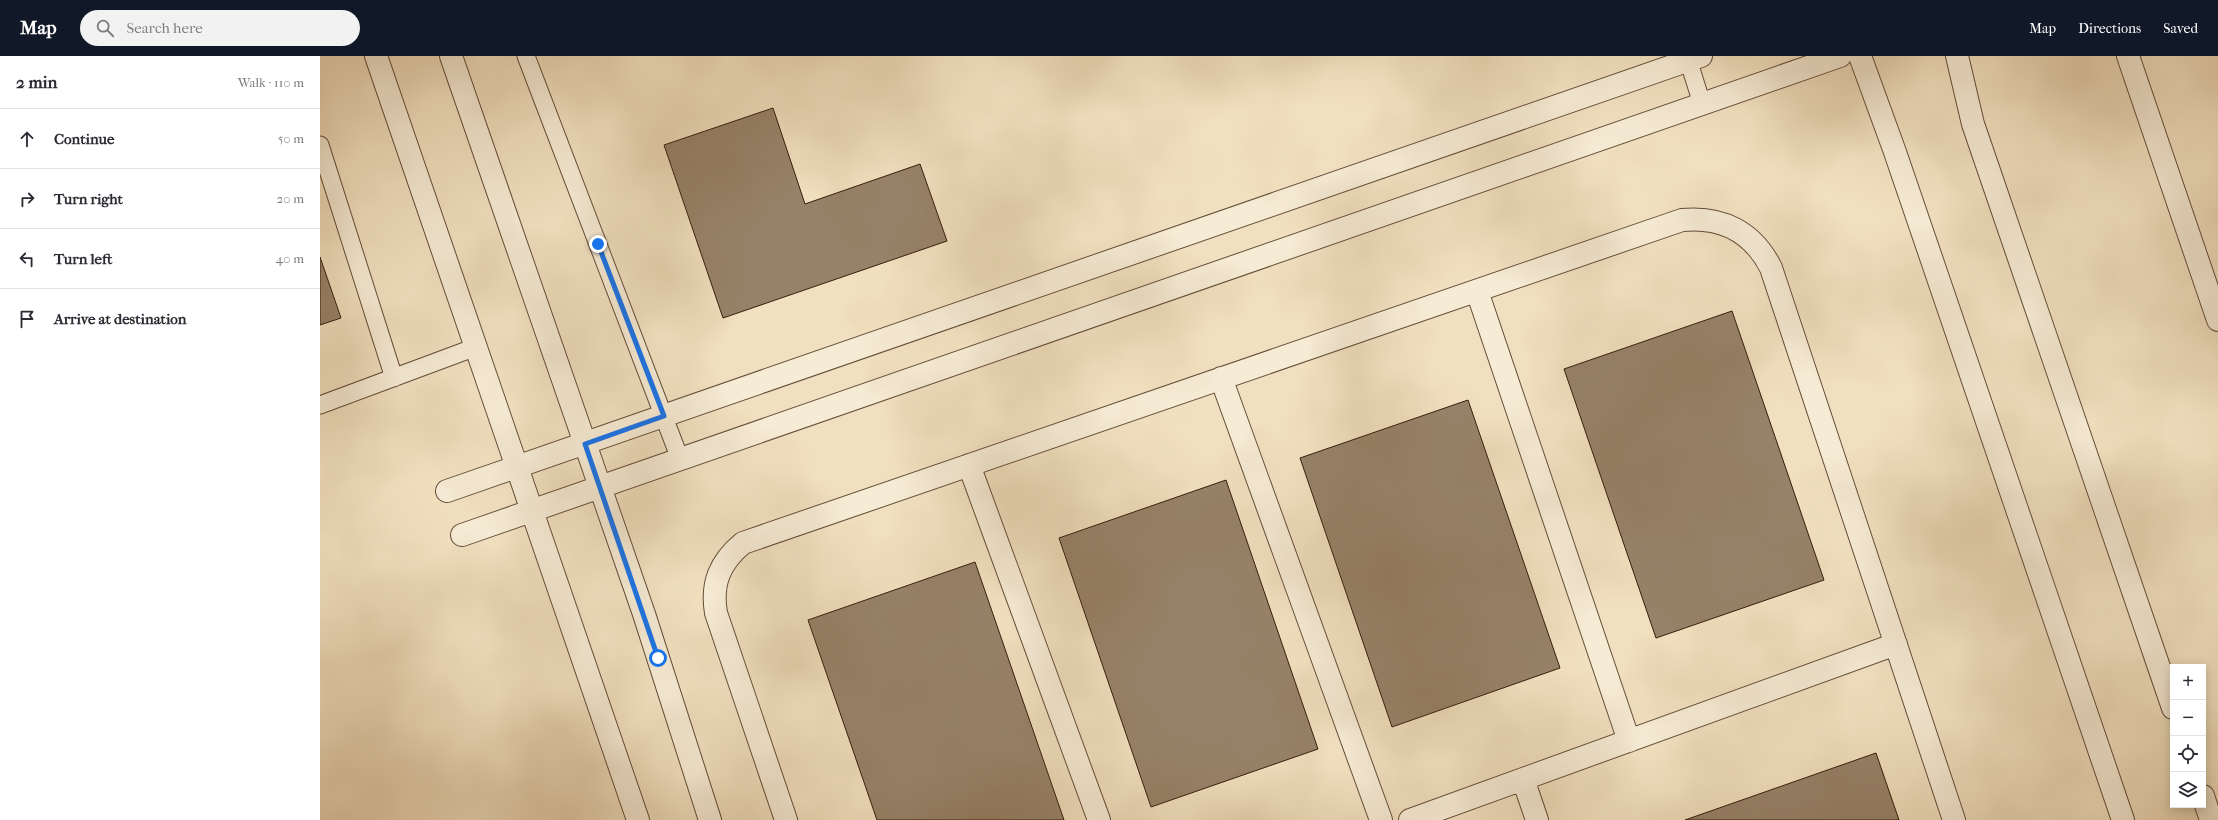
<!DOCTYPE html>
<meta charset="utf-8">
<style>
body{margin:0;font-family:"IM FELL French Canon",serif;background:#f2f2f3;color:#2b2b33}
.controls{position:absolute;right:12px;bottom:12px;display:grid;overflow:hidden;border-radius:0px;box-shadow:0 2px 10px #0003}
.controls button{width:36px;height:36px;display:grid;place-items:center;padding:0;border:0;border-bottom:1px solid #e1e1e2;background:#fff;color:#2b2b33;font:20px sans-serif}
.stop{position:absolute;width:12px;height:12px;margin:-9px;border:3px solid #1a73e8;border-radius:50%;background:#fff}
.stop.end{background:#1a73e8;border-color:#fff;box-shadow:0 1px 4px #0008}
.list{margin:0;padding:0;list-style:none}
h2{display:flex;justify-content:space-between;align-items:center;height:52px;margin:0;padding:0 16px;font-size:17px}
h2 small{font-size:13px;font-weight:400;color:#7c7c81}
.list li{display:grid;grid-template-columns:26px 1fr auto;gap:12px;align-items:center;box-sizing:border-box;height:60px;padding:0 16px;border-top:1px solid #e1e1e2}
.list b{display:block;font-size:15px;white-space:nowrap}
.list em{font-size:13px;font-style:normal;color:#7c7c81}
.icon{flex:none;width:22px;height:22px;fill:none;stroke:currentColor;stroke-width:2;stroke-linecap:round;stroke-linejoin:round}
.map{position:relative;flex:none;width:1898px;height:764px;overflow:hidden}
header{display:flex;align-items:center;gap:24px;box-sizing:border-box;height:56px;padding:0 20px;background:#111827;color:#fff}
header strong{font-size:19px}
nav{display:flex;gap:22px;margin-inline-start:auto;font-size:14px}
.search{width:280px;height:36px;background:#f2f2f3;display:flex;align-items:center;gap:10px;box-sizing:border-box;padding:0 14px;border-radius:22px;color:#7c7c81;font-size:15px}
main{display:flex}
aside{flex:1;background:#fff}
.map>svg:first-child{display:block}
.building{fill:#978269;stroke:#361c0c}
.lines{fill:none;stroke-linecap:round;stroke-linejoin:round}
.service-casing{stroke:#654d39;stroke-width:19}
.minor-casing{stroke:#654d39;stroke-width:24}
.service{stroke:#f6ebd5;stroke-width:17}
.minor{stroke:#f6ebd5;stroke-width:22}
.route{stroke:#1a73e8;stroke-width:5}
</style>
<header>
<strong>Map</strong>
<div class="search"><svg class="icon" aria-label="search" viewBox="0 0 24 24"><circle cx="10" cy="10" r="6"/><path d="M15 15l6 6"/></svg>Search here</div>
<nav><a>Map</a><a>Directions</a><a>Saved</a></nav>
</header>
<main>
<aside>
<h2>2 min<small>Walk · 110 m</small></h2>
<ul class="list">
<li><svg class="icon" aria-label="ahead" viewBox="0 0 24 24"><path d="M12 20V5M6 11l6-6 6 6"/></svg><div><b>Continue</b></div><em>50 m</em></li>
<li><svg class="icon" aria-label="right" viewBox="0 0 24 24"><path d="M7 20v-9h11M14 6l5 5-5 5"/></svg><div><b>Turn right</b></div><em>20 m</em></li>
<li><svg class="icon" aria-label="left" viewBox="0 0 24 24"><path d="M17 20v-9H6M10 6l-5 5 5 5"/></svg><div><b>Turn left</b></div><em>40 m</em></li>
<li><svg class="icon" aria-label="arrive" viewBox="0 0 24 24"><path d="M6 21V4h12l-3 4 3 4H6"/></svg><div><b>Arrive at destination</b></div></li>
</ul>
</aside>
<div class="map">
<svg width="1898" height="764" viewBox="0 0 1898 764">
<rect width="100%" height="100%" fill="#f1e0bf"/>
<filter id="stains"><feTurbulence type="fractalNoise" baseFrequency=".005" numOctaves="4"/><feColorMatrix values="0 0 0 0 .2 0 0 0 0 .09 0 0 0 0 .02 0 0 0 .5 -.17"/></filter>
<radialGradient id="worn" r=".72"><stop offset=".6" stop-color="#630" stop-opacity="0"/><stop offset="1" stop-color="#630" stop-opacity=".3"/></radialGradient>
<!-- building -->
<path class="building" d="M453 52 485 148 600 108 627 185 403 262 344 89Z
M0 201 21 262 0 269Z
M1412 255 1504 524 1336 582 1244 313Z
M1148 344 1240 612 1072 671 980 402Z
M906 424 998 693 831 751 739 482Z
M655 506 744 764H557L488 564Z
M1556 697 1579 764H1365Z"/>
<g class="lines">
<defs>
<path id="service" d="M206 0 360 403
M1367 0 1382 48
M0 89 74 322
M0 349 156 291"/>
<path id="minor" d="M56 0 318 764
M131 0 324 558 390 764
M1540 0 1575 96 1803 764
M1637 0 1653 68 1853 652
M1808 0 1898 264
M1157 235 1309 685
M901 322 1061 764
M649 409 779 764
M127 435 1381 0
M142 479 1520 0
M1203 723 1217 764
M1883 740 1891 764
M466 764 396 557C391 527 400 506 423 487L1362 164C1402 160 1433 176 1451 212L1634 764
M1090 764 1576 588"/>
</defs>
<!-- service casing -->
<use href="#service" class="service-casing"/>
<!-- minor casing -->
<use href="#minor" class="minor-casing"/>
<!-- service -->
<use href="#service" class="service"/>
<!-- minor -->
<use href="#minor" class="minor"/>
</g>
<g class="lines">
<!-- route -->
<path class="route" d="M278 188 344 360 265 388 338 602"/>
</g>
<rect width="100%" height="100%" filter="url(#stains)"/>
<rect width="100%" height="100%" fill="url(#worn)"/>
</svg>
<div class="controls">
<button>+</button>
<button>−</button>
<button><svg class="icon" aria-label="locate" viewBox="0 0 24 24"><circle cx="12" cy="12" r="6"/><path d="M12 2v4M12 18v4M2 12h4M18 12h4"/></svg></button>
<button><svg class="icon" aria-label="layers" viewBox="0 0 24 24"><path d="M12 4l9 5-9 5-9-5zM3 14l9 5 9-5"/></svg></button>
</div>
<div class="stop" style="left:338px;top:602px"></div>
<div class="stop end" style="left:278px;top:188px"></div>
</div>
</main>
